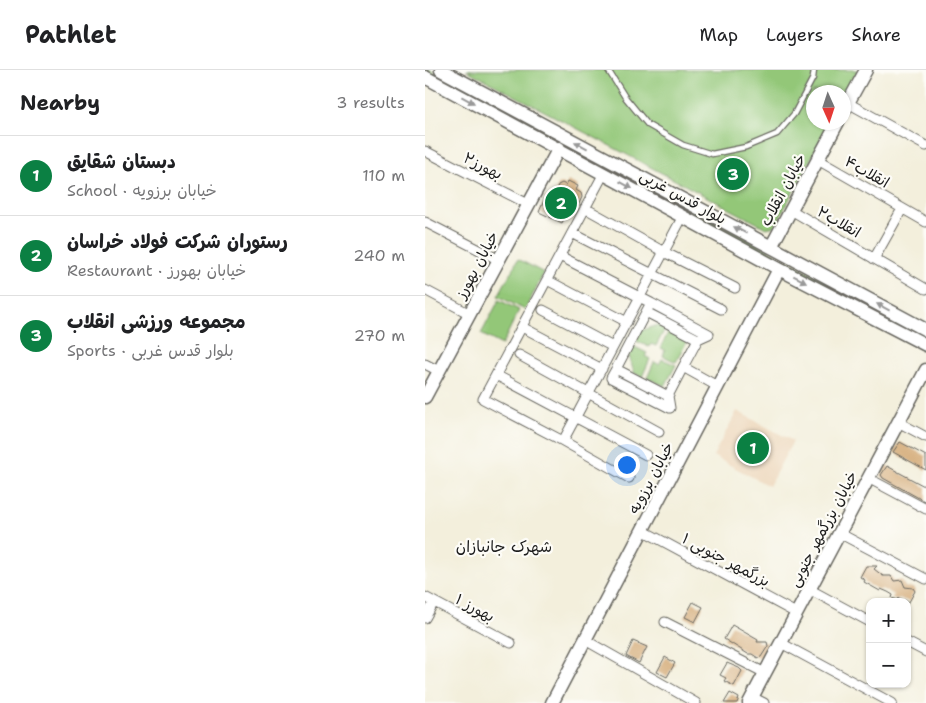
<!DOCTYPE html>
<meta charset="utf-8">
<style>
body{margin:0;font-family:"Shantell Sans","Playpen Sans Arabic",sans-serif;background:#f2f2f2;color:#202124}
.controls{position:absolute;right:15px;bottom:15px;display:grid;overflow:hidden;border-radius:10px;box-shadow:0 1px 4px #0004}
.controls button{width:45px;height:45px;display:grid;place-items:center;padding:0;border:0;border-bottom:1px solid #e0e0e0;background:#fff;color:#202124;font:25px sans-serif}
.compass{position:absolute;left:381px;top:15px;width:45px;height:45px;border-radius:50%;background:#fff;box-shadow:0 1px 4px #0004;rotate:177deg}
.you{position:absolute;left:201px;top:394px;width:18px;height:18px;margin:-12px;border:4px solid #fff;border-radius:50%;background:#1a73e8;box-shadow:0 0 0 8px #1a73e833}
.badge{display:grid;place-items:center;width:32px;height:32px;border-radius:50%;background:#0b8043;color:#fff;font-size:16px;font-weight:700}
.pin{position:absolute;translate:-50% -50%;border:2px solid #fff;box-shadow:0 1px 5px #0006}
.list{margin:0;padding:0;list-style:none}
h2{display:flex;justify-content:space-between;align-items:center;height:65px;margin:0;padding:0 20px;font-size:21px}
h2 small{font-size:16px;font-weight:400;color:#757577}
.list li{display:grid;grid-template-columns:32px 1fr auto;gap:15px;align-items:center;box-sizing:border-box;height:80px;padding:0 20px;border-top:1px solid #e0e0e0}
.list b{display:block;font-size:19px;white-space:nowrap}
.list p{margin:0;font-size:16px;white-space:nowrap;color:#757577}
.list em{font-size:16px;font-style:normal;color:#757577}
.map{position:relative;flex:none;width:501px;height:633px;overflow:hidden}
header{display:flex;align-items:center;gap:30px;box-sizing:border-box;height:70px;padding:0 25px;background:#fff;border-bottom:1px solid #e0e0e0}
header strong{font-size:24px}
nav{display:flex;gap:28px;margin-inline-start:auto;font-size:18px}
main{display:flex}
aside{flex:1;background:#fff}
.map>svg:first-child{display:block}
.built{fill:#edd7bb}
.green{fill:#93c778;stroke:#58724a}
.building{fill:#d5ad7c}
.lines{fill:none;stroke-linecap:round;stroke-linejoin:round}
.lane-casing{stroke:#67665f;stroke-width:7}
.street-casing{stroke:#67665f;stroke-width:11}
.secondary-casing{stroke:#67665f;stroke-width:15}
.lane{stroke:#fff;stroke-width:4.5}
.street{stroke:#fff;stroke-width:9}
.secondary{stroke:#fff;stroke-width:12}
.oneway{fill:#999}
.labels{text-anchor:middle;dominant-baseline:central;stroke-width:4.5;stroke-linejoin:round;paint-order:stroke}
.street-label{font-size:15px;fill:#1c1c1c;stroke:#fdfcf7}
.neighbourhood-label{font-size:16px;fill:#1c1c1c;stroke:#fdfcf7}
</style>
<header>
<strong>Pathlet</strong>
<nav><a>Map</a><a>Layers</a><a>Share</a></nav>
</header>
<main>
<aside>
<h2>Nearby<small>3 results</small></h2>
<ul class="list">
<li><span class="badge">1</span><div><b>دبستان شقایق</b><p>School · خیابان برزویه</p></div><em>110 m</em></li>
<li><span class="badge">2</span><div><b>رستوران شرکت فولاد خراسان</b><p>Restaurant · خیابان بهورز</p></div><em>240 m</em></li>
<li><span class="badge">3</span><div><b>مجموعه ورزشی انقلاب</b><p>Sports · بلوار قدس غربی</p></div><em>270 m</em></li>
</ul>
</aside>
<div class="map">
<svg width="501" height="633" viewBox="0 0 501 633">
<rect width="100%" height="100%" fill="#fdfcf7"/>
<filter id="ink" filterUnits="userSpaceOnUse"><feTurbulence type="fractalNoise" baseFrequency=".02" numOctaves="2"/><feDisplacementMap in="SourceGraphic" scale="10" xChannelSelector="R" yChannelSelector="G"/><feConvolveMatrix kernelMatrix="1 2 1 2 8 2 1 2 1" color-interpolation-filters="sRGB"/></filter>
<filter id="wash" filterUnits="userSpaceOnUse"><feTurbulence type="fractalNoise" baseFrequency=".0096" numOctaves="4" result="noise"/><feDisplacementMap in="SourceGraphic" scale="20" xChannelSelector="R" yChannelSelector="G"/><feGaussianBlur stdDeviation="1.12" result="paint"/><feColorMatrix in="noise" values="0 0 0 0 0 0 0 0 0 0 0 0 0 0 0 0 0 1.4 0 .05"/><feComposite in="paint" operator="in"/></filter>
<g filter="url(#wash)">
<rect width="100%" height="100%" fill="#f3efdc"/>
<!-- built -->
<path class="built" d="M312 341 368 371 344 416 288 386Z"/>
<!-- green -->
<path class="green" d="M0 0H5L248 132 245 134 0 2Z
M41 0H433L419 27 418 22H388V52L405 53 350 156 341 158Z
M267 139 501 266V271L265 143Z
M93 189 119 203 100 240 73 226Z
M74 230 94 240 77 275 56 264Z
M233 255 240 259 231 276 226 274 224 277 211 271 215 261Z
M243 262 262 271 251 292 238 286 240 280 236 278Z
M208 276 222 283 220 286 225 289 217 307 209 303 204 286Z
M237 289 251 295 240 316 222 308 229 292 234 294Z"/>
<g id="blocks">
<!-- building -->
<path class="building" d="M143 111 153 116 151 120 156 123 157 127 153 136 145 137 137 153 114 142 121 126 127 129 133 115 137 113 141 115Z
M475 372 501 386V400L468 382Z
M462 396 501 417V432L458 408 456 405Z
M441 496H452L449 499 458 506H466L469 511 477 510 480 517 488 518 490 521 484 532 474 528 473 530 467 528 468 525 463 522 456 519 455 521 439 512 440 510 435 507Z
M268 532 278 537 270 552 260 547Z
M307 555 333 570 332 572H342L343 576 336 587 333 588 327 584H323L299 569Z
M208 571 222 577 214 593 201 586Z
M240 587 250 593 242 607 232 602Z
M302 593 314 598 317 601 309 616 299 611 301 608 295 605Z
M305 623 314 628 312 633H299Z"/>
</g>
</g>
<g filter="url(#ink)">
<use href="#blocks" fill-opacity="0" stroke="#67665f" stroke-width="1"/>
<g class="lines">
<defs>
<path id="lane" d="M183 0 200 27 223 55 258 75 287 84 321 77 352 64 369 44 388 8 389 0"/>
<path id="street" d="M423 33 501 76
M0 81 103 134
M393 90 501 152
M179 103 58 329 138 371 258 146
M160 138 239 182 310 218
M366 140 501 219
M0 152 74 190
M147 163 296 239
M135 186 226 233 221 242
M449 189 477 139
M122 210 202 252
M0 220 45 244
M226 233 284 264 273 269
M118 240 188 277
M97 257 177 299
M94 285 234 362
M0 294 14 301
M258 297 243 326 191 299 221 242 273 269 258 297 292 316
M191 299 186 308 245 338 243 326
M71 305 221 385
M473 352 501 367
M138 371 204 408
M443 408 501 439
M217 460 371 543
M414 463 501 509
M384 519 445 552
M0 527 86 573
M0 548 9 532
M240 552 340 603
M160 570 271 633
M482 572 501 582
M356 573 467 633
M327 627 339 633"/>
<path id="secondary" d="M16 0 501 260
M0 7 354 199 501 275
M418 42 441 0
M346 177 413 52
M0 327 134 78
M127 633 354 199
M324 633 501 300"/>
</defs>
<!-- lane casing -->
<use href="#lane" class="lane-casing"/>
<!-- street casing -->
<use href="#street" class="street-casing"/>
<!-- secondary casing -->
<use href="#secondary" class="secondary-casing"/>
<!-- lane -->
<use href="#lane" class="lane"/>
<!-- street -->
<use href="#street" class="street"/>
<!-- secondary -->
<use href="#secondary" class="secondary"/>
</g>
<!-- one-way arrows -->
<defs><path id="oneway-solid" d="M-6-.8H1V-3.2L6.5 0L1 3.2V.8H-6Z" transform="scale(1.25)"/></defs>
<g class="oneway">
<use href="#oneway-solid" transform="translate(43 30) rotate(28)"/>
<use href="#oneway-solid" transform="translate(156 75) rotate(-152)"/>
<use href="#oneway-solid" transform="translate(201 115) rotate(29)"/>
<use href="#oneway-solid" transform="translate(315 160) rotate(-152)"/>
<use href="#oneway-solid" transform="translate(375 209) rotate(27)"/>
<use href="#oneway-solid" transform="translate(458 237) rotate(-152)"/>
</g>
</g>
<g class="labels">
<!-- street labels -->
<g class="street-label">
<text transform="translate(58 96) rotate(27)">بهورز۲</text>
<text transform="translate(442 102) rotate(30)">انقلاب۴</text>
<text transform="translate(358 120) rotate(-62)">خیابان انقلاب</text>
<text transform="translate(258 127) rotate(29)">بلوار قدس غربی</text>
<text transform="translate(414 152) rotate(30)">انقلاب۲</text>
<text transform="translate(52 195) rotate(-62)">خیابان بهورز</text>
<text transform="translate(226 408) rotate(-62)">خیابان برزویه</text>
<text transform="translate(398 459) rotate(-62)">خیابان بزرگمهر جنوبی</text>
<text transform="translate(301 490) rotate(28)">بزرگمهر جنوبی ۱</text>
<text transform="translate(50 538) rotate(28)">بهورز ۱</text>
</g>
<!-- neighbourhood labels -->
<g class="neighbourhood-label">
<text x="79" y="476">شهرک جانبازان</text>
</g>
</g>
</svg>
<div class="controls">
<button>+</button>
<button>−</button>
</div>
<svg class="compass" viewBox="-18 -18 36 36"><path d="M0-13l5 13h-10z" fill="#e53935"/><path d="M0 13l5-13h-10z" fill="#757577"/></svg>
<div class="you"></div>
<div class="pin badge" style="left:328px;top:378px">1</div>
<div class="pin badge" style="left:136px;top:133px">2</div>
<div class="pin badge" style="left:308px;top:104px">3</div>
</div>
</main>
